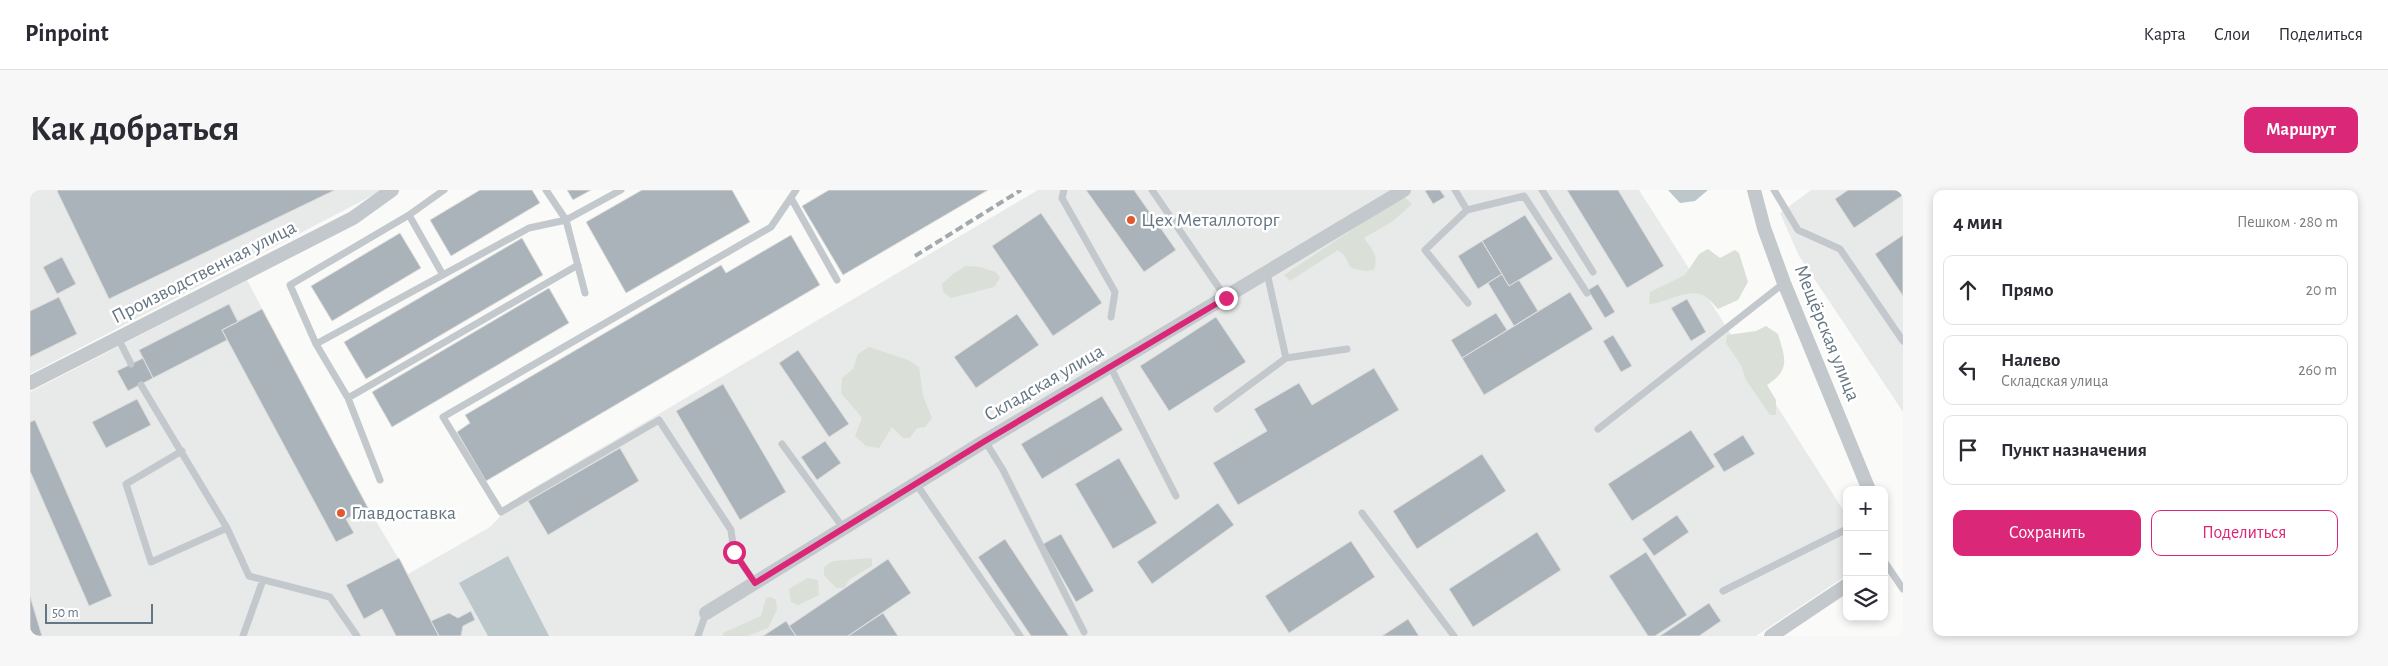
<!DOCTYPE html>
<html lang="ru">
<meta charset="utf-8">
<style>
body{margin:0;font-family:"Alegreya Sans",sans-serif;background:#f7f7f7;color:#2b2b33}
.controls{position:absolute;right:15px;bottom:15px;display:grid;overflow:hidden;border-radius:10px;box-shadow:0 2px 8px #0003}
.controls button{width:45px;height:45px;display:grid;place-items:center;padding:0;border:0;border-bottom:1px solid #e1e1e2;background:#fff;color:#2b2b33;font:25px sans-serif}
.scale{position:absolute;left:15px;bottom:12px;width:108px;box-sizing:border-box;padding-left:5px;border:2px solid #657683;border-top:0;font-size:14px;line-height:18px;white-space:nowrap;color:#657683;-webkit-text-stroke:4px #fff;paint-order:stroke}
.stop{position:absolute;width:15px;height:15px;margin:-11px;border:4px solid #db2777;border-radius:50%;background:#fff}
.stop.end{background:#db2777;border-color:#fff;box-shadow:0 1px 5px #0008}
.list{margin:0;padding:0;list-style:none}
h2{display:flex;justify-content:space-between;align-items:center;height:65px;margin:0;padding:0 20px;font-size:21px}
h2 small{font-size:16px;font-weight:400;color:#7c7c81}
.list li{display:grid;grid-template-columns:32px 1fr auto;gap:15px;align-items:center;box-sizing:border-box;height:70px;margin:0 10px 10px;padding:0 10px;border:1px solid #e1e1e2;border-radius:10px}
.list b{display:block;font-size:19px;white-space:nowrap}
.list p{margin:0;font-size:16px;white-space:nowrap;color:#7c7c81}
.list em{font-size:16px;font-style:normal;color:#7c7c81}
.actions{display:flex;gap:10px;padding:15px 20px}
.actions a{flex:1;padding:11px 0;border:1px solid #db2777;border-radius:10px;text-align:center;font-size:18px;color:#db2777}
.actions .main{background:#db2777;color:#fff}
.icon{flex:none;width:28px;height:28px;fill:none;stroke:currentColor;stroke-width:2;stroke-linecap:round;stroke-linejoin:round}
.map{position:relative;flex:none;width:1873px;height:446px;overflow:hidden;border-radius:10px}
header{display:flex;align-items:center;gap:30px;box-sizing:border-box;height:70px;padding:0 25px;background:#fff;border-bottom:1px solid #e1e1e2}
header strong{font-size:24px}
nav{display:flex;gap:28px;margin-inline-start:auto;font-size:18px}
.intro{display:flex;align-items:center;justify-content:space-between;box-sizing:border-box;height:120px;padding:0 30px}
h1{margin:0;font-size:35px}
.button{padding:12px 22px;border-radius:10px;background:#db2777;color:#fff;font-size:18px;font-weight:700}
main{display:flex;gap:30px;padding:0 30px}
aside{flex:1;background:#fff;border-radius:10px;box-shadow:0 2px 8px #0003}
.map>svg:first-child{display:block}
.built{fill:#e8e9e9}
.green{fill:#dadfd7}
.water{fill:#bbc7cb}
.building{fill:#aab3b9;stroke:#dcdcda}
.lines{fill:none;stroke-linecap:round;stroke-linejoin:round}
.service{stroke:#c3c8cc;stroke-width:7}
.minor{stroke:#c3c8cc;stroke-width:14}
.rail{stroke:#a2aab0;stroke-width:4;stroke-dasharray:8 4;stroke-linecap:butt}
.route{stroke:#db2777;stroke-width:6}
.poi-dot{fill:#e4572e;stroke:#fff;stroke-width:2}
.labels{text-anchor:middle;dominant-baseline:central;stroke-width:5;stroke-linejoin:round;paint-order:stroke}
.poi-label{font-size:20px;fill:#657683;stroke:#fff;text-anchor:start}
.street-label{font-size:20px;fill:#657683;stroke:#fff}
</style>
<header>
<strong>Pinpoint</strong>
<nav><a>Карта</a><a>Слои</a><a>Поделиться</a></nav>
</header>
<div class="intro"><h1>Как добраться</h1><a class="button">Маршрут</a></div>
<main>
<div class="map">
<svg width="1873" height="446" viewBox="0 0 1873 446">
<rect width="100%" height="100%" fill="#fafaf8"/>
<!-- built -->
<path class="built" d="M0 0H353L0 184Z
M1008 0H1609L1817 326V385L1726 446H0V202L217 90 338 318 378 384 460 337 490 306Z
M1781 0H1873V222L1769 66 1750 23Z"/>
<!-- green -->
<path class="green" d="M1373 6 1382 14 1363 31 1334 48C1342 59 1349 65 1344 80L1335 81 1321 78 1314 65 1308 60 1260 91 1254 85Z
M1678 59 1690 68 1705 60 1709 63 1718 92 1708 110 1688 119C1684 115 1679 108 1673 105 1657 98 1636 113 1619 114L1620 102 1655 85 1669 64Z
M936 76 949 77 966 82 970 88 964 97 921 108 913 102 912 94 924 83Z
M1736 136 1748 144C1755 168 1761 180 1737 195L1746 210V225H1740L1716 190 1711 175 1696 153 1697 145 1726 141Z
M839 157 878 170 889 177 893 206 902 228 895 237 887 238 880 248H873L862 237 849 258 836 256 825 246 832 228 811 203 812 188 823 179 828 164Z
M842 368V376L820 389 814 398H806L794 385V377L803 371Z
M778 388 788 390 789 405 768 415 761 412 759 399Z
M741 407 746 410 747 420 738 438 717 446H693V443L731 426 736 408Z"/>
<!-- water -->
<path class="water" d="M1638 0H1678L1665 11 1650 13Z
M478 366 519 446H458L429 393Z"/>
<!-- building -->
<path class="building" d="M28 0H305L79 109 27 1Z
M450 0H502L510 13 421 66 400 30Z
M537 0H561L543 10Z
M612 0H702L720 32 596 103 556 32Z
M799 0H958L813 85 772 16Z
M1056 0H1104L1146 60 1114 82Z
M1397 0H1410L1415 7 1403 14 1395 1Z
M1537 0H1588L1634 76 1597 98Z
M1818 0H1873V5L1824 38 1805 9Z
M1011 23 1072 113 1023 146 962 56Z
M1495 25 1523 69 1479 96 1452 51Z
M370 43 391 78 302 131 281 96Z
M761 45 790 95 456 291 427 242 440 233 435 225 691 75 696 83Z
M1873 45V106L1845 64Z
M492 48 513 85 336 189 314 152Z
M1452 51 1472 84 1448 99 1428 66Z
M32 67 46 94 27 104 13 77Z
M1472 84 1479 96 1489 90 1508 121 1484 136 1458 93Z
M1568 94 1585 122 1575 128 1558 100Z
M519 98 539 133 362 237 342 202Z
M1540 102 1563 139 1454 205 1432 168Z
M29 107 47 144 0 167V121Z
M1657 109 1676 142 1661 151 1641 118Z
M199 114 208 132 192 140 197 150 123 188 109 160Z
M232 119 338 318 316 329 324 343 306 352 192 140Z
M1466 123 1477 140 1432 168 1421 150Z
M987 124 1009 155 946 198 924 167Z
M1186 127 1216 172 1139 221 1110 176Z
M1583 145 1602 176 1591 182 1573 151Z
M768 160 819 234 799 247 749 173Z
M113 168 123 188 98 201 87 181Z
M1344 178 1369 220 1208 315 1183 273 1237 241 1224 219 1269 193 1282 215Z
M693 194 756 302 710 330 646 221Z
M1072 206 1093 240 1012 289 991 254Z
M107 209 121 235 76 258 62 232Z
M5 230 82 406 59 416 0 281V232Z
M1661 240 1685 277 1602 331 1578 294Z
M1713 245 1725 264 1694 282 1683 264Z
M795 251 811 273 787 290 771 267Z
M590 258 609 291 518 345 498 311Z
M1452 264 1476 301 1387 359 1363 321Z
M1089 268 1127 333 1083 359 1045 294Z
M1188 313 1204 335 1122 394 1107 372Z
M1647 325 1659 342 1624 366 1612 349Z
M1507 342 1531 380 1443 437 1419 399Z
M1031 344 1064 401 1046 412 1013 354Z
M975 349 1039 446H1001L948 367Z
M1321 351 1345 387 1259 443 1235 406Z
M1616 362 1657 425 1625 446H1618L1579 386Z
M369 368 401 431 409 446H366L352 419 334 429 316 395Z
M858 369 881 403 818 446H766L759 436Z
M0 406 12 446H0Z
M1679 413 1691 431 1669 446H1630Z
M441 421 445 430 433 436 431 446H409L401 431 419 423 428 428Z
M853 423 868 446H818Z
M1378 429 1389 446H1352Z
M756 431 766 446H733Z"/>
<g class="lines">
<!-- service -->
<path class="service" d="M516 0 536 30 555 103
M1034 0 1032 8 1085 102 1081 127
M1122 0 1196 108
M1425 0 1437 20 1395 60 1438 113
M1512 0 1563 82
M1744 0 1768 40 1810 59 1873 151
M761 8 807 90
M1437 20 1494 6 1557 103
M379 25 414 0
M1237 83 1256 168
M88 148 101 174
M286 154 499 38 536 30 591 0
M1081 178 1146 306
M111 195 197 338 219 386 300 407 327 446
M318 208 548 75
M1187 219 1256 168 1317 159
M1568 239 1754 93
M955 251 973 280 1054 442
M752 254 814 339
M152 261 96 294 121 372 197 338
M350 290 318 208 286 154 260 95 379 25 413 85
M887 295 990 446
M1332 323 1424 446
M1854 371 1873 399
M725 393 704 362 701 340 629 230 471 322 413 227 741 37 766 0
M1693 401 1817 339
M213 446 233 390
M668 446 676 423"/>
<!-- minor -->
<path class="minor" d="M1724 0 1734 38 1754 93 1839 300
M0 193 323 28 362 0
M676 423 955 251 1374 0
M1741 446 1817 395"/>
<!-- rail -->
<path class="rail" d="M885 66 991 0"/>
</g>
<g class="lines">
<!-- route -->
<path class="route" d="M704 362 725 393 955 251 1196 108"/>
</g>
<!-- markers -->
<g class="poi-dot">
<circle cx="1101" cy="30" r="5"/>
<circle cx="311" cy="323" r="5"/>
</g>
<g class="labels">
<!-- poi labels -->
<g class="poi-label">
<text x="1111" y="30">Цех Металлоторг</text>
<text x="321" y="323">Главдоставка</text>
</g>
<!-- street labels -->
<g class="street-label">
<text transform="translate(174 82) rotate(-27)">Производственная улица</text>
<text transform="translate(1797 143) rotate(68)">Мещёрская улица</text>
<text transform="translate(1014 193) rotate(-30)">Складская улица</text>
</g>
</g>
</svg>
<div class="controls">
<button>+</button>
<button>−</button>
<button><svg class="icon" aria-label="layers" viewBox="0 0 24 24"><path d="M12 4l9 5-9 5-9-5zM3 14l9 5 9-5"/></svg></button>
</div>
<div class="scale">50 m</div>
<div class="stop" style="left:704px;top:362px"></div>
<div class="stop end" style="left:1196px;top:108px"></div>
</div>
<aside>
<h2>4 мин<small>Пешком · 280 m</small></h2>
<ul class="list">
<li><svg class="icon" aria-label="ahead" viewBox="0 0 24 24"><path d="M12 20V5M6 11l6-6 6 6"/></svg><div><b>Прямо</b></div><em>20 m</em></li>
<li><svg class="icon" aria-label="left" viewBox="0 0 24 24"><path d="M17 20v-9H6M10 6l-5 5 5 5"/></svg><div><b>Налево</b><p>Складская улица</p></div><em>260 m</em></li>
<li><svg class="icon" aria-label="arrive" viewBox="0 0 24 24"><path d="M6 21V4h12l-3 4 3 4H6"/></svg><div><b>Пункт назначения</b></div></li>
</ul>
<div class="actions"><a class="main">Сохранить</a><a>Поделиться</a></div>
</aside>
</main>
